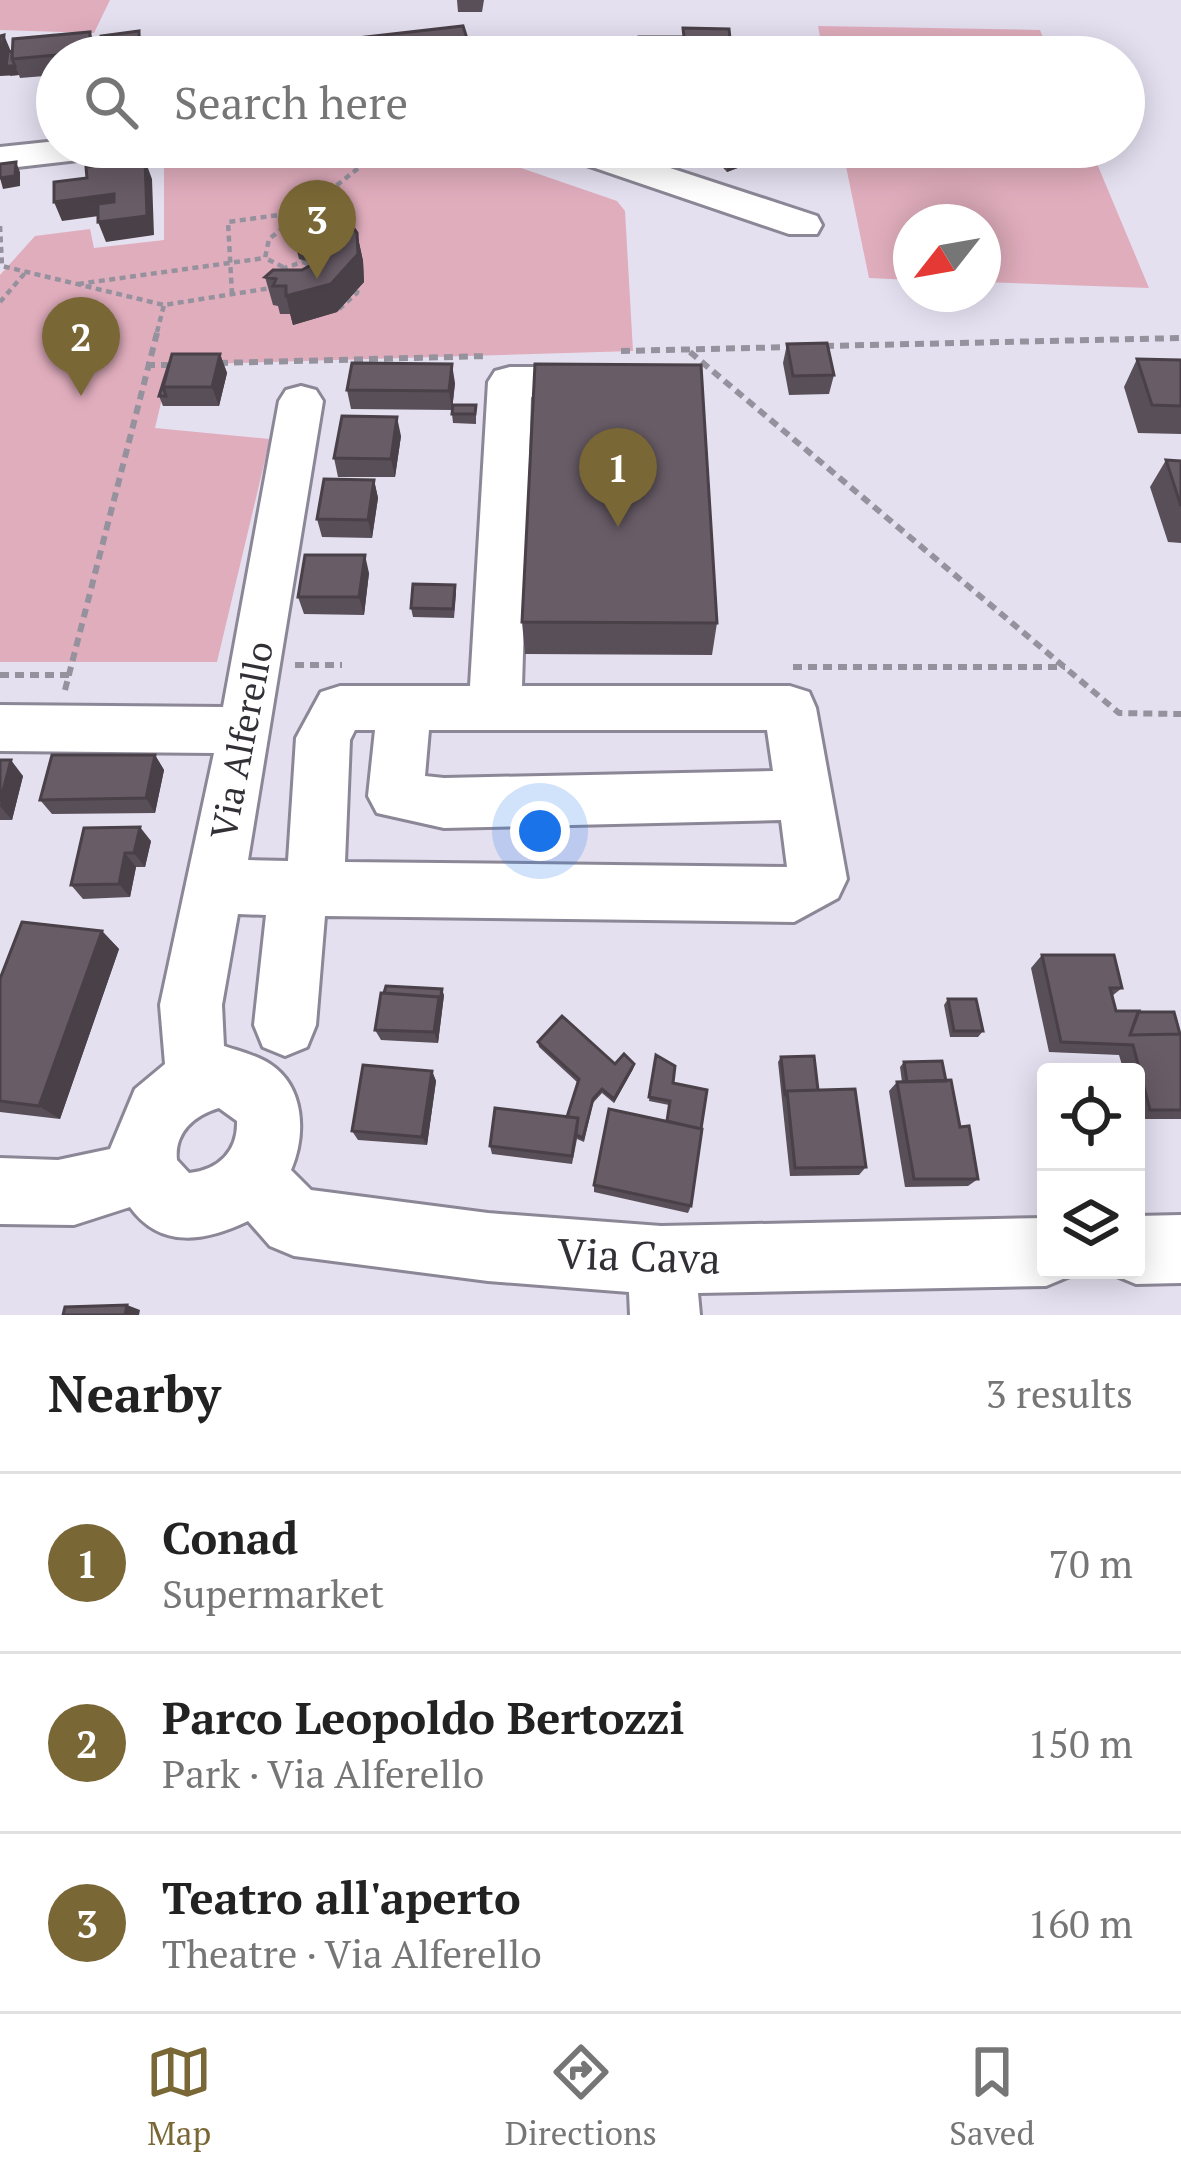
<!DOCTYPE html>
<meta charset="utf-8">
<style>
body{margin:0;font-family:"PT Serif",serif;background:#f6f6f6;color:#222}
.controls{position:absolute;right:36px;bottom:36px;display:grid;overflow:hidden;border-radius:12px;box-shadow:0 6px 30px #0003}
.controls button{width:108px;height:108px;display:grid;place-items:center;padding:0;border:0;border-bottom:3px solid #e0e0e0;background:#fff;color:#222;font:60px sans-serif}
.compass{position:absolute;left:893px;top:204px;width:108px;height:108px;border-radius:50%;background:#fff;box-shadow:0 6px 30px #0003;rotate:239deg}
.you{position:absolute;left:540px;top:831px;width:42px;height:42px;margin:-30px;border:9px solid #fff;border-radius:50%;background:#1a73e8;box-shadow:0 0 0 18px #1a73e833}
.badge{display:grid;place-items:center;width:78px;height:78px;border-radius:50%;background:#796735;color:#fff;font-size:39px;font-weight:700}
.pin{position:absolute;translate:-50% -99px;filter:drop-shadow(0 3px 6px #0008)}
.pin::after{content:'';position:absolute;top:63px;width:42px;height:36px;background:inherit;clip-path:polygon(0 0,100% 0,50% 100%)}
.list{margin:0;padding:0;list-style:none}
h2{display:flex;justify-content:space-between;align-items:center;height:156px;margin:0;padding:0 48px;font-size:51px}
h2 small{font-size:39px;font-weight:400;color:#767676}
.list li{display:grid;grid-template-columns:78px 1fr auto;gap:36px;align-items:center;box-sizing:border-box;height:180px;padding:0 48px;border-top:3px solid #e0e0e0}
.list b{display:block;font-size:45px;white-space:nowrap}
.list p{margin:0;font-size:39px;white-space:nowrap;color:#767676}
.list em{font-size:39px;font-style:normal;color:#767676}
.icon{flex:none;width:66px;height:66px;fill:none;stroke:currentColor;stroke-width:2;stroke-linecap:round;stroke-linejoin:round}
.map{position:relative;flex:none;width:1181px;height:1315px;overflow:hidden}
.search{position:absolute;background:#fff;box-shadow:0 6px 30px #0003;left:36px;right:36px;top:36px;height:132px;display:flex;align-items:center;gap:30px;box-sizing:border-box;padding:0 42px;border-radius:66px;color:#767676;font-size:45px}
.sheet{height:696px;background:#fff}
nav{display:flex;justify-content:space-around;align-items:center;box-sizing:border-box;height:168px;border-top:3px solid #e0e0e0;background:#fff;font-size:33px;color:#767676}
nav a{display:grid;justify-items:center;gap:6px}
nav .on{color:#796735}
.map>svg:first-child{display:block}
.green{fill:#e0adbd}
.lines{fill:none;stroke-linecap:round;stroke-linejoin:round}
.minor-casing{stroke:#8b8796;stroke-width:6}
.path-far1{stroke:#95929e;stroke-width:4.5;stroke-dasharray:6 4.5;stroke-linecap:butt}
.path{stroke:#95929e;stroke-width:6;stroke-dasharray:9 6;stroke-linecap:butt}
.minor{fill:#fff;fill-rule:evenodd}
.wall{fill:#594f59}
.shaded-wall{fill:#494048}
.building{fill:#685c67;stroke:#494048;stroke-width:3}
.labels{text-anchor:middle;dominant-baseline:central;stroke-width:12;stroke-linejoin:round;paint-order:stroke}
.street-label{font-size:36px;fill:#323036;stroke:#fff}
.near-street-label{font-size:42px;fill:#323036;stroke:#fff}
</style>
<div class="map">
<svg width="1181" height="1315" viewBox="0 0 1181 1315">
<rect width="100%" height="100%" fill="#e4e0f0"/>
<!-- green -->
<path class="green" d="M0 0H110L94 33 0 30Z
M818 26 1040 30 1051 57H824Z
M217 147H460L617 201 625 211 633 351 170 365 155 428 270 439 217 662H0V275L35 236 90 229 94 248 164 240V155Z
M842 147H1090L1149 288 983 282V222H911V280L869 278Z"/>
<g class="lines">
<defs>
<path id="minor" d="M57 141V147H114L109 155 96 158 0 169V147Z
M552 147H606L817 216 822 225 817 234H789L557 155Z
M510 367H603L618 371 625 382 618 393 603 397H531L522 686H790L809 692 816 708 847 879 838 898 794 922 325 916 316 1025 307 1047 285 1056 263 1047 254 1025 266 915 238 914 222 1005 224 1046C238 1051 257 1055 270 1064 305 1087 306 1135 291 1170L311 1190 488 1213 661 1226 1046 1218V1270H1073L1070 1276 1046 1286 698 1293 700 1315H630L629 1292 488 1281 294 1256 270 1246 248 1221C206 1241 161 1250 130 1207L74 1225 0 1224V1158L58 1160 110 1149 135 1089 165 1064 160 1005 214 753 0 751V705L223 707 279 401 286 390 301 386 316 390 323 401 248 860 288 861 296 738 321 692 340 686H470L488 382 495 371ZM355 730H375L368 796 377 813 444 828 781 820 787 867 345 862 350 740ZM429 730H767L773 771 444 778 425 776ZM219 1108 237 1121C238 1151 219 1170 189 1173L177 1160C174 1133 194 1115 219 1108Z
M1181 1215V1283L1136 1284 1112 1274 1110 1270H1136V1216Z"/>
</defs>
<!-- minor casing -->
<use href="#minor" class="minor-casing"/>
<!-- path-far1 -->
<path class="path-far1" d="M0 226 2 266 164 305 271 288
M303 262 324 271 322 286 300 297 276 291 271 283 278 270Z
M283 267 265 258 269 239 385 147
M78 284 265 258
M232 294 228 222 307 211
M0 302 25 273
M339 309 357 293 362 266
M157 332 164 305"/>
<!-- path -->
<path class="path" d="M825 346 1181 338
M621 351 793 347
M690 352 1119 713 1181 714
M219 363 488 356
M146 365H176
M295 665H342
M793 667H1065
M0 675H69
M65 690 158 329"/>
<!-- minor -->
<use href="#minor" class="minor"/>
</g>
<!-- wall -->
<path class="wall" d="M457 0H484L482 12H458Z
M683 28 731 49 730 57H543L586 55 683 37Z
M139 31 143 44 182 57H57V75L20 78 19 75 10 76V75L11 52 90 32 96 49H101Z
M707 147H762L761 159 727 172 707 151Z
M292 231 357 233 363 261 364 282 337 312 293 325 290 314H280L278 306 273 305 265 277 302 270 313 263 299 259Z
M787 344 834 375 829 394 789 395 783 363Z
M172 354H220L227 373 219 406H163L159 396Z
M1137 359 1181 360V434L1138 433 1124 387Z
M455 383 452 410 351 409 347 390Z
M476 405V424L453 423 452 414Z
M401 436 395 477H338L334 458Z
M1166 460 1181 461V543L1168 542 1150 487Z
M374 480 378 498 372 538 322 537 317 519Z
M369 573 364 615 304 614 298 597Z
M455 585 456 594 454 618 413 617 411 608Z
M522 622 717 623 712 655 525 654Z
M155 755 164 770 155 813 52 814 40 800Z
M0 760 23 776 12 820H0Z
M84 828 151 841 145 867H136L130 897 83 899 71 885Z
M102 931 119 949 60 1119 0 1112V979Z
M1042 955 1122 988 1112 996 1116 1011 1181 1034V1119H1136V1072H1124L1119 1055 1049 1052 1031 968Z
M444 995 438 1043 381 1040 375 1030Z
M948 999 983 1031 978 1037H950L944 1005Z
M538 1042 615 1064H634L633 1069 614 1103 602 1093 593 1103 584 1142 577 1139 572 1164 492 1154 490 1146 567 1117 578 1083 539 1047Z
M656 1055 673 1083 691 1206 688 1213 594 1192V1185L666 1121 669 1105 649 1101Z
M781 1057 818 1090 866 1167 859 1175 790 1176 778 1062Z
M904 1062 946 1081 978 1179 968 1186 905 1187 889 1091 897 1082H902L900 1067Z
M432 1071 436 1081 427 1145 358 1140 352 1131Z"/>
<!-- shaded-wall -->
<path class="shaded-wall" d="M90 32 97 52V57H92L90 52Z
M4 35 12 54 11 66H15L19 75 0 76V55Z
M469 45 470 57H365Z
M140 51 142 57 101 56Z
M744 147H762L761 159 727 172 730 152Z
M145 160 152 179 154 235 106 242 98 222Z
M16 162 20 172V186L3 189 0 178Z
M114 194 121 213 62 221 54 202Z
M357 233 363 261 364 282 337 312 293 325 286 296Z
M220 354 227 373 219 406 212 387Z
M452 364 455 383 452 410 449 391Z
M397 417 401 436 395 477 391 459Z
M374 480 378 498 372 538 368 520Z
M365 555 369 573 364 615 359 597Z
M155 755 164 770 155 813 146 798Z
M11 760 23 776 12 820 0 806Z
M140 827 151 841 145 867 134 853Z
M125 853 136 867 130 897 119 884Z
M102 931 119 949 60 1119 39 1106Z
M442 989 444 995 438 1043 434 1032 439 997Z
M634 1064 633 1069 614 1103V1099Z
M432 1071 436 1081 427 1145 422 1137Z
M127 1305 140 1310 139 1315H125Z"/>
<!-- building -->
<path class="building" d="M463 26 469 45 365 57H216V54Z
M683 28 729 29 731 49 694 48V57H543L544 54 586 55 587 46H639V37H684Z
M139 31V44L177 40 179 57H140V51L101 56V36Z
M90 32V52L12 59 13 39Z
M4 35 2 55H0V36Z
M101 49V57H93V50Z
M12 51V59L15 66H6L8 52Z
M724 147H744L730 152Z
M145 160 147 216 98 222V204L114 202V194L54 202V182L87 178 86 167Z
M16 162 15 176 0 178V164Z
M327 210 350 223 357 233 358 254 331 284 286 296V286H273L276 279 265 277 273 270H302L322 259 325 248 321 239 292 231V223H302L306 216 320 219Z
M827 343 834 375 793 376 787 344Z
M172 354H220L212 387H163Z
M1137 359 1181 360V406L1152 405Z
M352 363 452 364 449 391 347 390Z
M169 364 163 387 166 396H159Z
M535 364 701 365 717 623 522 622Z
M453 405H476L475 414H452Z
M342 416 397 417 391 459 334 458Z
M1166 460 1181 461V506Z
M324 479 374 480 368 520 317 519Z
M305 555H365L359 597H298Z
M413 584 455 585 453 609 411 608Z
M52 755H155L146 798 40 800Z
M0 760H11L0 802Z
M140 827 134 853H125L119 884 71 885 84 828Z
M22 922 102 931 39 1106 0 1101V979Z
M1042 955H1114L1122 988H1110L1116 1011H1139L1130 1035 1181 1034V1110H1150L1133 1045 1061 1042Z
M386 986 442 989 440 1002 439 997 384 993Z
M381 993 439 997 434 1032 375 1030Z
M948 999H976L983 1031H954Z
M1138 1012H1174L1180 1034 1130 1035Z
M562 1016 615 1064 624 1054 634 1064 614 1099 602 1089 593 1099 583 1138 576 1135 578 1118 567 1117 579 1079 538 1042Z
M656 1055 675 1066 673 1083 707 1090 701 1129 667 1121 670 1101 649 1097Z
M814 1056 818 1090 787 1091 785 1096 781 1057Z
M942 1061 946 1081 907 1082 904 1062Z
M363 1065 432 1071 422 1137 352 1131Z
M951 1080 960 1127 969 1126 978 1179H914L897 1082Z
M855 1089 866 1167 795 1168 787 1091Z
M495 1108 578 1118 572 1156 490 1146Z
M609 1109 702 1129 691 1206 594 1185Z
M127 1305 125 1315H63L65 1307Z"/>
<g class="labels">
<!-- street labels -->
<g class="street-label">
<text transform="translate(241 740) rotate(-79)">Via Alferello</text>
</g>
<!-- near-street labels -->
<g class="near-street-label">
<text transform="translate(639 1255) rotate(2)">Via Cava</text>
</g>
</g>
</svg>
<div class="controls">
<button><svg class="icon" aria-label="locate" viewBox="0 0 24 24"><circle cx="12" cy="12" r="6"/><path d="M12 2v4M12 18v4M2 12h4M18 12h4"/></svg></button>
<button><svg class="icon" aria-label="layers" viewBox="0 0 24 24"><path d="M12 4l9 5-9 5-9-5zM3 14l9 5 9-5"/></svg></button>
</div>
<svg class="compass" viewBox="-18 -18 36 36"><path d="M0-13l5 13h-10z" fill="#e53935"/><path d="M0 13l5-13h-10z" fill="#767676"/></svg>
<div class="you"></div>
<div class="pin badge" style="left:618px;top:527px">1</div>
<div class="pin badge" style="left:81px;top:396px">2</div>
<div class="pin badge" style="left:317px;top:279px">3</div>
<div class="search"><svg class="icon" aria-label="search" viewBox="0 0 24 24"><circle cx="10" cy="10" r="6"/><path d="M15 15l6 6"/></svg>Search here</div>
</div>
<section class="sheet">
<h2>Nearby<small>3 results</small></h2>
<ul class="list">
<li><span class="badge">1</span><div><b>Conad</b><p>Supermarket</p></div><em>70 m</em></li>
<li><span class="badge">2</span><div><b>Parco Leopoldo Bertozzi</b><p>Park · Via Alferello</p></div><em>150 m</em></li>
<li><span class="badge">3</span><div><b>Teatro all'aperto</b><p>Theatre · Via Alferello</p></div><em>160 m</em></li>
</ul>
</section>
<nav>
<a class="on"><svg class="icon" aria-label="map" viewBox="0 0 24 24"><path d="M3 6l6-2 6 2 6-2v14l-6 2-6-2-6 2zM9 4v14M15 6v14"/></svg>Map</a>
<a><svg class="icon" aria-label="directions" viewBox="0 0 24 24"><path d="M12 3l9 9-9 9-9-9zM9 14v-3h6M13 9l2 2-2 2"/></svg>Directions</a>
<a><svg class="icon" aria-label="saved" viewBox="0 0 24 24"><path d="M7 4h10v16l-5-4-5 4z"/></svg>Saved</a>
</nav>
